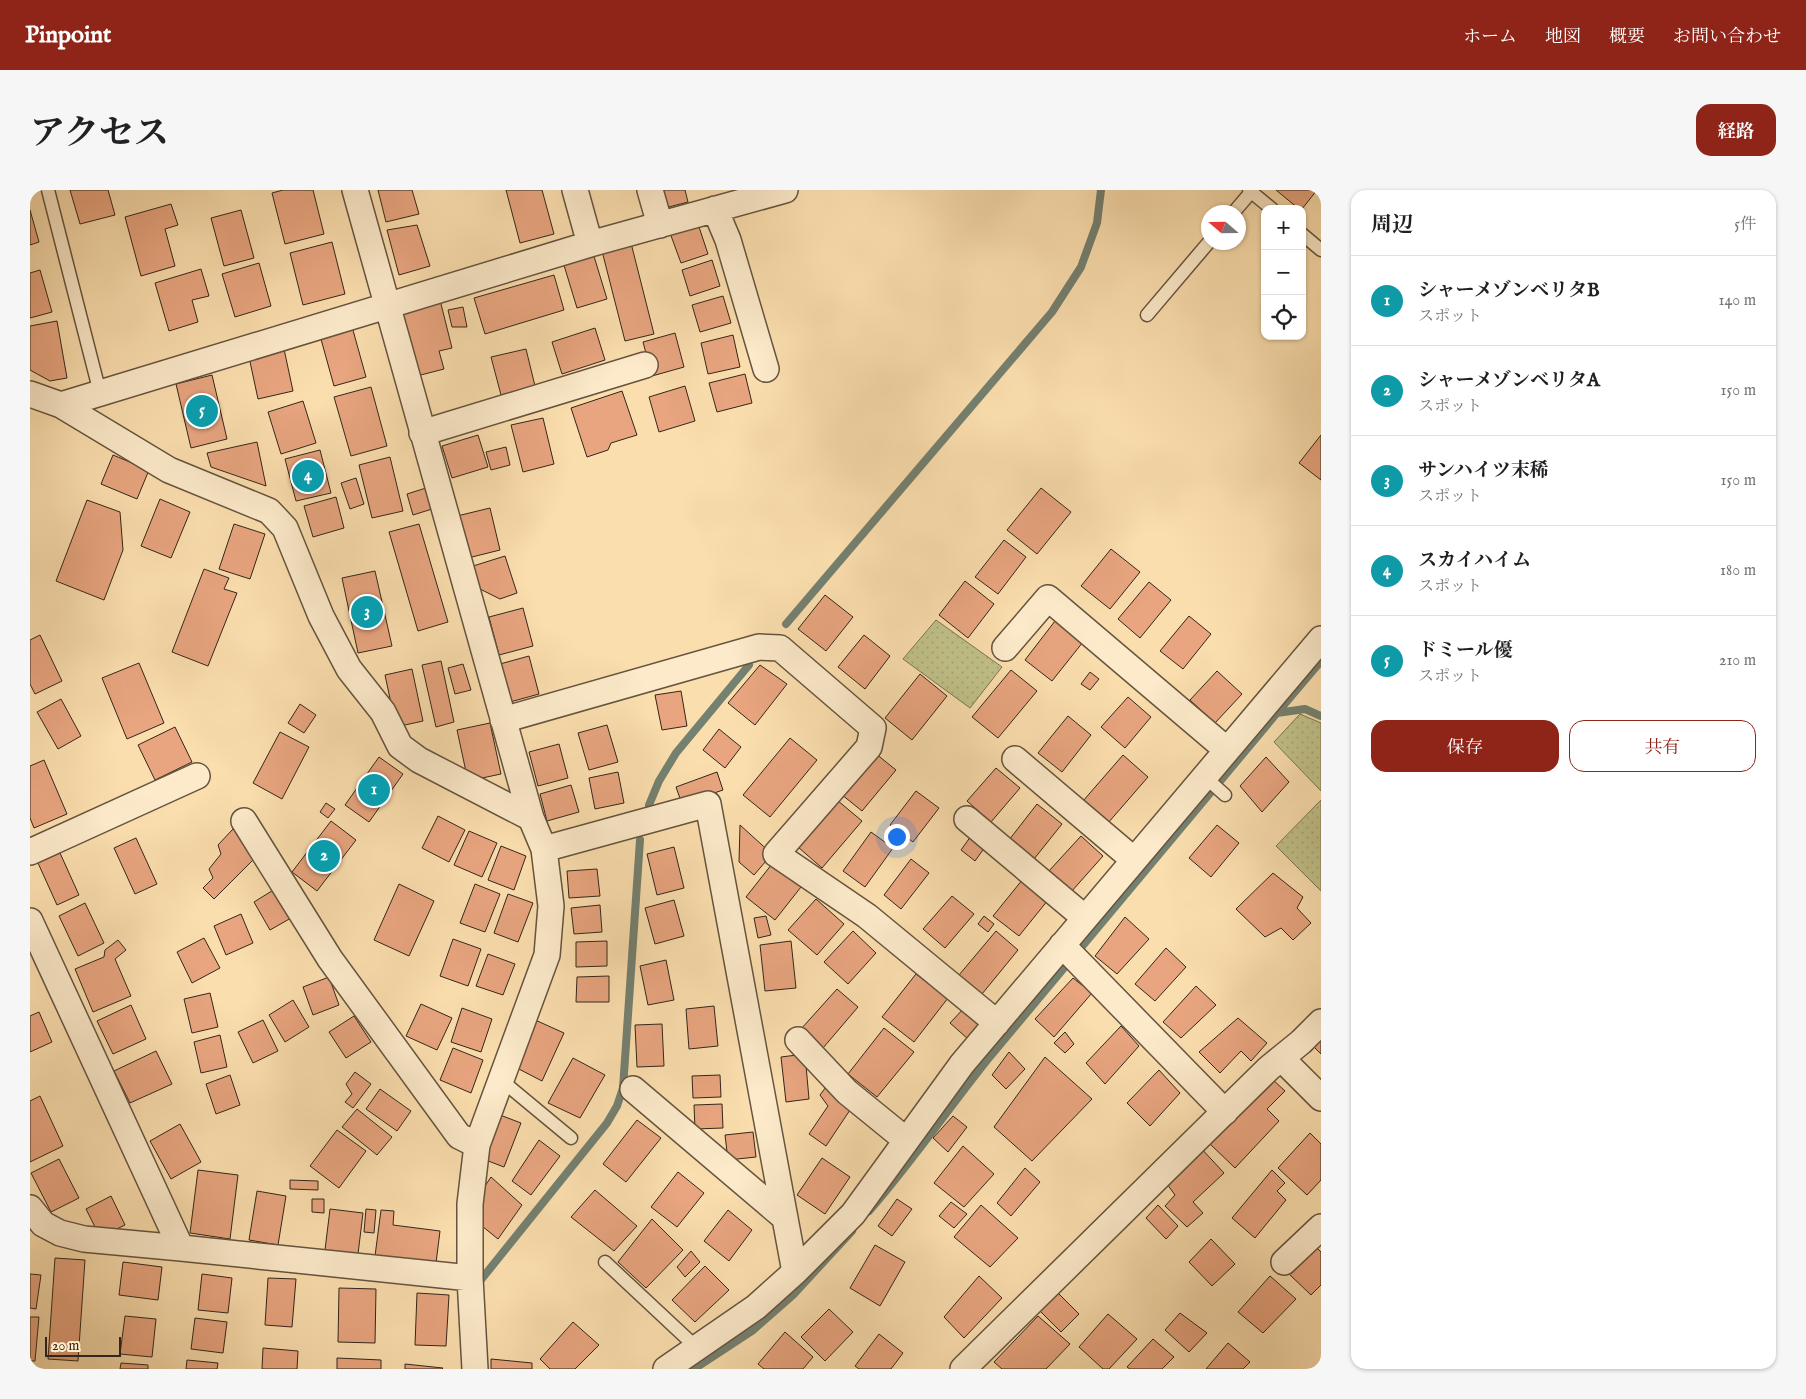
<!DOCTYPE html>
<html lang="ja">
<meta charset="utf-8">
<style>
body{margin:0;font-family:"IM FELL English","Noto Serif JP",serif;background:#f6f6f6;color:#202124}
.controls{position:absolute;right:15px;top:15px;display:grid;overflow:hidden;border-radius:10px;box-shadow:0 1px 4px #0004}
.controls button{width:45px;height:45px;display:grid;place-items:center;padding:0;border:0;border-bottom:1px solid #e0e0e0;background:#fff;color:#202124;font:25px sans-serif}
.compass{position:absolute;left:1171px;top:15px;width:45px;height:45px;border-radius:50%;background:#fff;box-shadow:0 1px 4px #0004;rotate:290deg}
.scale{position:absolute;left:15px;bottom:12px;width:76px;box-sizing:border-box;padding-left:5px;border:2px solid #33261a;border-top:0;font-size:14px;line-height:18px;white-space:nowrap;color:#33261a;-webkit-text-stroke:4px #fceaca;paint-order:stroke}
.you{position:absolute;left:866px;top:646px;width:18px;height:18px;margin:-12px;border:4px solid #fff;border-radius:50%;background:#1a73e8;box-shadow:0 0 0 8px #1a73e833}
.badge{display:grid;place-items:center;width:32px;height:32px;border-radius:50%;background:#8f2418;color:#fff;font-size:16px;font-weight:700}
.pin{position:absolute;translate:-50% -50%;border:2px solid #fff;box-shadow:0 1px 5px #0006}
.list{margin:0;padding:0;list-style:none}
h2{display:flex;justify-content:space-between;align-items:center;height:65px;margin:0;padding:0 20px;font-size:21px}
h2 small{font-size:16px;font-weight:400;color:#757577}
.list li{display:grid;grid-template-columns:32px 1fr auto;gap:15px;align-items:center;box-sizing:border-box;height:90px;padding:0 20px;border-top:1px solid #e0e0e0}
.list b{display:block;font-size:19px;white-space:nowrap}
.list p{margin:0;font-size:16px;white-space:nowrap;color:#757577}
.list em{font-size:16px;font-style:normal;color:#757577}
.actions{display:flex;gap:10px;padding:15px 20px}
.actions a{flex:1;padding:11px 0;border:1px solid #8f2418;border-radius:15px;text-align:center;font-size:18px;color:#8f2418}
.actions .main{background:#8f2418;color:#fff}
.icon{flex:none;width:28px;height:28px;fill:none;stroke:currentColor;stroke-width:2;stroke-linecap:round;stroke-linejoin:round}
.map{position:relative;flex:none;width:1291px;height:1179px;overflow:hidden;border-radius:15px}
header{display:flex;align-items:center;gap:30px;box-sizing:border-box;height:70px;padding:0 25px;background:#8f2418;color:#fff}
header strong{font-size:24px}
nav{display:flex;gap:28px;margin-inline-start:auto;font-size:18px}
.intro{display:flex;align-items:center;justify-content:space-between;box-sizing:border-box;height:120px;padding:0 30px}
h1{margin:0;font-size:35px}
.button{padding:12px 22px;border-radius:15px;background:#8f2418;color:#fff;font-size:18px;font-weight:700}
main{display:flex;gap:30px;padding:0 30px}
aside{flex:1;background:#fff;border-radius:15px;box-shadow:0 1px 4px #0004}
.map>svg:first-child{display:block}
.grass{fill:url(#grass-dots);stroke:#7a7452}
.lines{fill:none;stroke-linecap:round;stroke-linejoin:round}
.stream{stroke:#748070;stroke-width:8}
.building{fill:#e8a57f;stroke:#33261a}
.lane-casing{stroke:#65543f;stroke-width:15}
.street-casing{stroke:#65543f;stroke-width:28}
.lane{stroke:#fceaca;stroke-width:12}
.street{stroke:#fceaca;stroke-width:25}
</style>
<header>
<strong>Pinpoint</strong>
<nav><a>ホーム</a><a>地図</a><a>概要</a><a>お問い合わせ</a></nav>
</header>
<div class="intro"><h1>アクセス</h1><a class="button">経路</a></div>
<main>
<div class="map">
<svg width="1291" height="1179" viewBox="0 0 1291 1179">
<defs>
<pattern id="grass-dots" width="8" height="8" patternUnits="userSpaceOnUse" patternTransform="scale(1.25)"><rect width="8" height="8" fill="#c1c189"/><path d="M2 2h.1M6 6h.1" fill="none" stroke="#a6a676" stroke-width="1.8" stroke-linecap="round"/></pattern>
</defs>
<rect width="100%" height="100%" fill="#fbdeae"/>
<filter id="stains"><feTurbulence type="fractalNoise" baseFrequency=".004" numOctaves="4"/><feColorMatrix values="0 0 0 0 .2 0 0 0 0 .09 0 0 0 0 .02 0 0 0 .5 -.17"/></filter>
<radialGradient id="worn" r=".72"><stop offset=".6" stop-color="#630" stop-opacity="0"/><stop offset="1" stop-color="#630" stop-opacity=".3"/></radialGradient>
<!-- grass -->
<path class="grass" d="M906 430 972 477 940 518 873 469Z
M1270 524 1291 533V601L1244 552Z
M1291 610V701L1246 656Z"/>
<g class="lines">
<!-- stream -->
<path class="stream" d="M756 434 1022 122 1051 77 1067 33 1071 0
M1247 523 1291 471
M619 615 629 591 646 563 719 475
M839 1021C881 973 918 919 958 869L1247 523 1275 519 1291 526
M450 1091 577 933 587 916 593 898 610 650
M664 1179 722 1141 763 1105 822 1041"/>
</g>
<!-- building -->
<path class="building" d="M40 0H78L85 25 50 34Z
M253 0H283L294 44 255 54 242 3Z
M348 0H382L389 24 356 32Z
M476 0H512L524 44 490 53Z
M630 0H655L658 12 635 18Z
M1246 0H1287L1272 19H1269Z
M141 14 148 35 135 39 145 76 111 86 95 27Z
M0 20 9 52 0 55Z
M211 20 224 68 194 76 181 28Z
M668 34 678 64 651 73 640 43Z
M387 35 400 76 369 85 357 40Z
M302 52 315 104 273 115 260 63Z
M601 53 624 144 595 151 572 61Z
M563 63 577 109 547 118 533 72Z
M682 70 690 96 660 106 652 80Z
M229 73 241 116 205 127 192 84Z
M171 79 179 106 162 110 168 132 139 141 125 93Z
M10 80 22 122 0 128V83Z
M524 85 534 120 455 144 444 108Z
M693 106 701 133 670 142 662 115Z
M410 110 422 158 409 161 414 179 383 187 367 121Z
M433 117 437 137H422L418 120Z
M27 131 37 188 20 191 0 180V136Z
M321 133 336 187 304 196 289 142Z
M565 138 575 170 532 184 522 152Z
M645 143 654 177 622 186 613 152Z
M703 145 710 177 678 184 671 153Z
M254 159 263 201 228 209 219 167Z
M496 159 505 196 471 205 461 167Z
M715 184 722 213 687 222 679 193Z
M182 185 197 249 161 258 146 194Z
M655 196 665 231 629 242 619 207Z
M341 197 357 256 321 266 304 207Z
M592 201 607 245 581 253 578 260 557 267 541 218Z
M273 211 286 253 251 264 238 222Z
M513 228 524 274 493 282 481 235Z
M448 245 458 277 422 288 412 256Z
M1291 245V290L1269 273Z
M227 252 236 296 181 277 177 263Z
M476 257 480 275 461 280 456 262Z
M290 260 301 303 266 311 255 269Z
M83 265 119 280 107 309 71 294Z
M360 267 373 321 342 328 329 275Z
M326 288 334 314 320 319 311 293Z
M396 298 402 319 383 325 377 304Z
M1011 298 1041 322 1007 364 977 340Z
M306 307 314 338 283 347 274 316Z
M130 309 160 322 141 368 111 356Z
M57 310 90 322 93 360 74 410 26 391Z
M460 318 470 360 438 368 427 326Z
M204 334 235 344 220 389 189 379Z
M389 334 418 432 388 441 359 342Z
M974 350 996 367 968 404 945 387Z
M1081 359 1110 382 1080 419 1051 396Z
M475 366 487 403 470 409 446 397 440 377Z
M174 379 199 388 194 399 207 403 178 476 142 462Z
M345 381 362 456 328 463 312 388Z
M935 391 964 414 938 448 909 425Z
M1119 392 1141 410 1110 448 1088 429Z
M795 405 823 427 796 461 768 439Z
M493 418 503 456 469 465 459 427Z
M1159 426 1181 444 1153 479 1130 461Z
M1025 431 1053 452 1022 491 995 470Z
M10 445 32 491 5 504 0 494V450Z
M834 445 860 466 835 499 808 477Z
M499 466 509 504 480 512 470 474Z
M411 471 424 532 406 537 392 475Z
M109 473 134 533 97 549 72 488Z
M433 474 441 500 425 504 418 478Z
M730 475 757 494 725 535 698 513Z
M382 479 393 531 366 537 355 485Z
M981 480 1007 501 968 548 942 527Z
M1187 481 1212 504 1185 533 1160 510Z
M1060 482 1069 489 1060 500 1051 494Z
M890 484 917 506 882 550 855 528Z
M651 501 657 536 632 540 625 505Z
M1098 507 1121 527 1095 558 1071 537Z
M31 509 51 546 28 559 7 522Z
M270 514 286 525 274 543 258 533Z
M1038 526 1061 545 1032 582 1008 563Z
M460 533 471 584 438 591 427 540Z
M577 535 588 572 559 580 548 543Z
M145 537 162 572 125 590 108 555Z
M689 539 711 557 695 578 673 560Z
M250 542 279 557 252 609 223 593Z
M760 548 787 570 740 627 713 605Z
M529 554 538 588 508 596 499 562Z
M845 563 866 580 832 621 811 604Z
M1093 565 1118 587 1078 633 1053 611Z
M349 567 373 584 339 632 315 615Z
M1236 567 1259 592 1232 622 1210 596Z
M14 570 37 624 4 638 0 628V576Z
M966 578 990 598 961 632 937 611Z
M588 582 594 613 565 619 559 588Z
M687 582 693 600 652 614 646 597Z
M541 595 549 622 517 631 510 604Z
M886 601 909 618 883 652 860 635Z
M807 610 832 631 792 678 768 657Z
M296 613 305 619 298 628 290 622Z
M1007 614 1032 634 1004 669 979 650Z
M408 626 435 640 419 672 392 658Z
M301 631 326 650 287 701 262 682Z
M710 635 742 664 724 685 709 672Z
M1187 635 1209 653 1181 687 1159 668Z
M203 639 228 665 184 709 173 698 183 688 179 679 191 664 188 655Z
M439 641 467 653 452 687 424 675Z
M841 642 863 658 835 697 813 681Z
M941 646 955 657 945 671 931 660Z
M1051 646 1073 666 1041 702 1018 682Z
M106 648 127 694 105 704 84 658Z
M471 656 496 666 484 700 458 690Z
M644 657 654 698 627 705 617 664Z
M30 663 49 705 27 715 8 673Z
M881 669 899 683 871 719 854 705Z
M742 674 771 697 745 730 716 707Z
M567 679 570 706 539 708 537 681Z
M1243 683 1273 707 1267 718 1281 733 1263 750 1251 738 1235 747 1206 719Z
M993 689 1018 710 989 746 963 726Z
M369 694 404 711 379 766 344 750Z
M445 694 470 704 455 742 430 733Z
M245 699 261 728 240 740 224 712Z
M478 704 503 713 488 752 464 743Z
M922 706 944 724 915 758 893 739Z
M786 709 814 734 787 765 758 740Z
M644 710 654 746 625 754 615 718Z
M55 713 74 753 48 766 29 726Z
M570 715 572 742 544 744 541 718Z
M211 724 223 753 196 765 184 736Z
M736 726 741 745 728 748 724 728Z
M954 726 964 734 958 742 948 734Z
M1095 727 1119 749 1087 784 1065 766Z
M823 741 846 763 818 794 794 772Z
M966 741 988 760 952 804 929 785Z
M174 748 190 778 162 793 147 762Z
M423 749 451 759 438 796 410 786Z
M88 750 96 760 85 769 101 806 63 822 45 779 74 767 75 760Z
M577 751V776L546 777V752Z
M761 751 766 798 735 801 730 755Z
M1136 758 1156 777 1125 811 1105 794Z
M458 764 485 774 473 805 446 796Z
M636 770 644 810 618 815 610 776Z
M886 784 918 808 884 852 852 827Z
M579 786V812H546L547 787Z
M299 787 309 815 283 825 273 797Z
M1043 788 1062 803 1024 847 1005 829Z
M1166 796 1186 815 1151 848 1133 832Z
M807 799 828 817 793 858 771 839Z
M180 803 188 837 162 843 154 809Z
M263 810 279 837 255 852 239 825Z
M391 814 422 828 407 860 376 846Z
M101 815 116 849 83 864 67 831Z
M684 816 688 856 659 859 656 819Z
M935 817 952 832 938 849 920 833Z
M432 818 462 829 451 862 421 852Z
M9 822 22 852 0 862V826Z
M324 826 341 852 316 868 299 842Z
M1208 828 1237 853 1221 871 1211 861 1190 883 1169 862Z
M503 829 534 843 512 891 485 877Z
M233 830 248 861 223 873 208 842Z
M632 834 634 876 607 877 605 835Z
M1091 836 1109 856 1075 894 1056 873Z
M854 838 884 862 847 907 818 884Z
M1035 842 1044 854 1035 863 1024 853Z
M190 845 197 877 171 883 164 852Z
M1291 848V864L1283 856Z
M423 858 453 870 441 903 410 890Z
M126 861 142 894 100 913 84 881Z
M979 862 995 879 976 899 962 885Z
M775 864 779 909 756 912 751 867Z
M1015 867 1062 909 1002 971 964 937Z
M543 868 575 885 550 928 518 913Z
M1129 880 1150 903 1120 936 1097 913Z
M325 882 341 894 323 918 315 912 322 904 316 894Z
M200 885 210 915 186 924 176 894Z
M690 885 691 907 663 908 662 886Z
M1241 888 1255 901 1237 919 1249 931 1205 978 1179 953Z
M799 893 826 911 796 956 779 944 798 916 790 905Z
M350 899 381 921 367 941 336 919Z
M10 906 33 956 0 972V911Z
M692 914 693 938 665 939 664 915Z
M327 919 362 947 347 965 312 937Z
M470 925 491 933 474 977 453 969Z
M923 926 937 937 918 962 903 948Z
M607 930 631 948 596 992 573 974Z
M150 934 171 972 141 989 120 951Z
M307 940 336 961 309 998 280 976Z
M723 942 726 967 698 970 695 945Z
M1280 943 1291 954V990L1277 1005 1248 978Z
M509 950 530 966 501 1005 482 991Z
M933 956 964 984 934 1017 904 993Z
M1169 956 1194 983 1163 1012 1173 1023 1157 1037 1135 1016 1145 1005 1137 994Z
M792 968 820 987 795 1024 767 1005Z
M29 969 49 1008 21 1022 1 983Z
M995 978 1010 992 981 1026 967 1013Z
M168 980 208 985 200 1049 160 1043Z
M1242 980 1255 993 1247 1001 1256 1010 1225 1048 1202 1028Z
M648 982 674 1003 647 1037 621 1017Z
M461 987 492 1015 468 1049 452 1036 449 1005Z
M260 990 288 991V1000L260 999Z
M565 1000 607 1036 584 1061 541 1027Z
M227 1001 256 1006 248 1055 219 1050Z
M81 1006 95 1035 70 1047 56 1019Z
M282 1009H294V1023L282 1022Z
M867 1009 882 1019 862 1046 848 1036Z
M921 1012 937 1024 924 1038 909 1026Z
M951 1015 988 1048 960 1077 924 1047Z
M1128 1015 1148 1036 1136 1049 1116 1028Z
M300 1019 333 1023 328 1064 295 1060Z
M336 1019 346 1020 344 1043 334 1042Z
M351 1020 364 1021 363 1035 410 1041 406 1073 345 1066Z
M698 1020 722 1040 699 1071 674 1051Z
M622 1029 653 1060 616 1098 588 1072Z
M1181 1049 1205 1074 1182 1096 1159 1072Z
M1283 1054 1291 1062V1095L1281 1105 1258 1083Z
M845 1055 875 1072 850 1116 820 1098Z
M661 1061 670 1072 655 1087 647 1077Z
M25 1068 55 1070 48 1171 18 1169Z
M93 1072 132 1077 128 1110 89 1105Z
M675 1076 699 1100 665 1132 642 1110Z
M0 1084 11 1085 6 1119 0 1118Z
M172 1084 202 1088 198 1123 168 1120Z
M949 1086 972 1108 934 1148 914 1127Z
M1240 1086 1266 1109 1233 1143 1208 1122Z
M238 1088 266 1089 262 1137 235 1135Z
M309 1098 346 1099 345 1153 308 1152Z
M1026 1101 1049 1124 1031 1142 1010 1121Z
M387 1103 419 1105 416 1156 385 1155Z
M799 1119 823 1142 795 1171 771 1147Z
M1150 1123 1177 1143 1159 1162 1135 1140Z
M1078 1124 1107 1149 1079 1179H1073L1049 1157Z
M95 1126 126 1129 122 1167 90 1164Z
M1008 1126 1040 1154 1016 1179H972L964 1172Z
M0 1127H9L5 1171H0Z
M165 1128 197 1132 193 1163 161 1159Z
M543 1132 569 1155 545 1179H520L510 1169Z
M755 1142 783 1167 773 1179H734L728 1174Z
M849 1144 873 1163 861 1179H829L825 1176Z
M1123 1149 1144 1167 1132 1179H1100L1097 1177Z
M1198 1153 1220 1172 1213 1179H1176Z
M233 1158 268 1161 267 1179H232Z
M307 1168 351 1170V1179H307Z
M461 1169 502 1173V1179H461Z
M157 1170 188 1173 187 1179H156Z
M91 1173 118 1175V1179H90Z
M375 1174 413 1178 412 1179H375Z"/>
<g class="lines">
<defs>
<path id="lane" d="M18 0 70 203
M1219 0 1242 19
M1204 22 1221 2
M1272 44 1291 60
M1117 125 1179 52
M1175 587 1195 605
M471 890 541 948
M575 1072 667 1158"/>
<path id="street" d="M325 0 501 628
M545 0 560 54
M620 0 630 35
M685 19 698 50 736 179
M0 204 31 215 560 54 755 0
M31 215 139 280 239 321 255 338 291 426 319 479 353 522 370 556 389 570 501 628 514 659 521 716 517 765 447 955 440 1014V1088L445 1179
M392 243 615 175
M975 458 1018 408 1197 560
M473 530 729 457 750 458 843 538 839 557 746 664 837 726 967 833
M985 569 1104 670
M937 629 1055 728
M214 631 300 769 429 946 447 955
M514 659 678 614 765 1082
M0 662 167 586
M0 731 151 1058 440 1088
M1032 755 1195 922
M768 850 817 902 876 950
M1252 869 1291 908
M603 899 755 1028
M0 1018 13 1034 30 1043 54 1049 151 1058
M1254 1072 1291 1037
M636 1179 726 1117 765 1082 823 1024 932 874 1291 449
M933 1179 1239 878 1271 852 1291 832"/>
</defs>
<!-- lane casing -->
<use href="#lane" class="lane-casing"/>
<!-- street casing -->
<use href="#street" class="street-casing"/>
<!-- lane -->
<use href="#lane" class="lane"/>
<!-- street -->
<use href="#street" class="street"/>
</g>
<rect width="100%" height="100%" filter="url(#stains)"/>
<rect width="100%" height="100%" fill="url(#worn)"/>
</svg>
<div class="controls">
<button>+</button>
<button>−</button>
<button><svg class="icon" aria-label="locate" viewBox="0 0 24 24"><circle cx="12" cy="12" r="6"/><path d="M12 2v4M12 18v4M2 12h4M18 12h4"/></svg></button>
</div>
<svg class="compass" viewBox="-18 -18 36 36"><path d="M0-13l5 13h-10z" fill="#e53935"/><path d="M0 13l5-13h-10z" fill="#757577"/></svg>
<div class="scale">20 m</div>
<div class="you"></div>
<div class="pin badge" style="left:344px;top:600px;background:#0f9aa8">1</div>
<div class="pin badge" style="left:294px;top:666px;background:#0f9aa8">2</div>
<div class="pin badge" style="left:337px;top:422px;background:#0f9aa8">3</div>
<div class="pin badge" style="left:278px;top:286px;background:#0f9aa8">4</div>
<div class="pin badge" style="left:172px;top:221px;background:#0f9aa8">5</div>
</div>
<aside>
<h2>周辺<small>5件</small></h2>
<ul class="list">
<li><span class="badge" style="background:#0f9aa8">1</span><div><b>シャーメゾンベリタB</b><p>スポット</p></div><em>140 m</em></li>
<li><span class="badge" style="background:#0f9aa8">2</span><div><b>シャーメゾンベリタA</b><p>スポット</p></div><em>150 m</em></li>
<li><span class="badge" style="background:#0f9aa8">3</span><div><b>サンハイツ末稀</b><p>スポット</p></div><em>150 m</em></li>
<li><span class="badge" style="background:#0f9aa8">4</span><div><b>スカイハイム</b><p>スポット</p></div><em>180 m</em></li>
<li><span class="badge" style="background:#0f9aa8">5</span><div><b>ドミール優</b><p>スポット</p></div><em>210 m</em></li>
</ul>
<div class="actions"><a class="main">保存</a><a>共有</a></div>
</aside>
</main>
